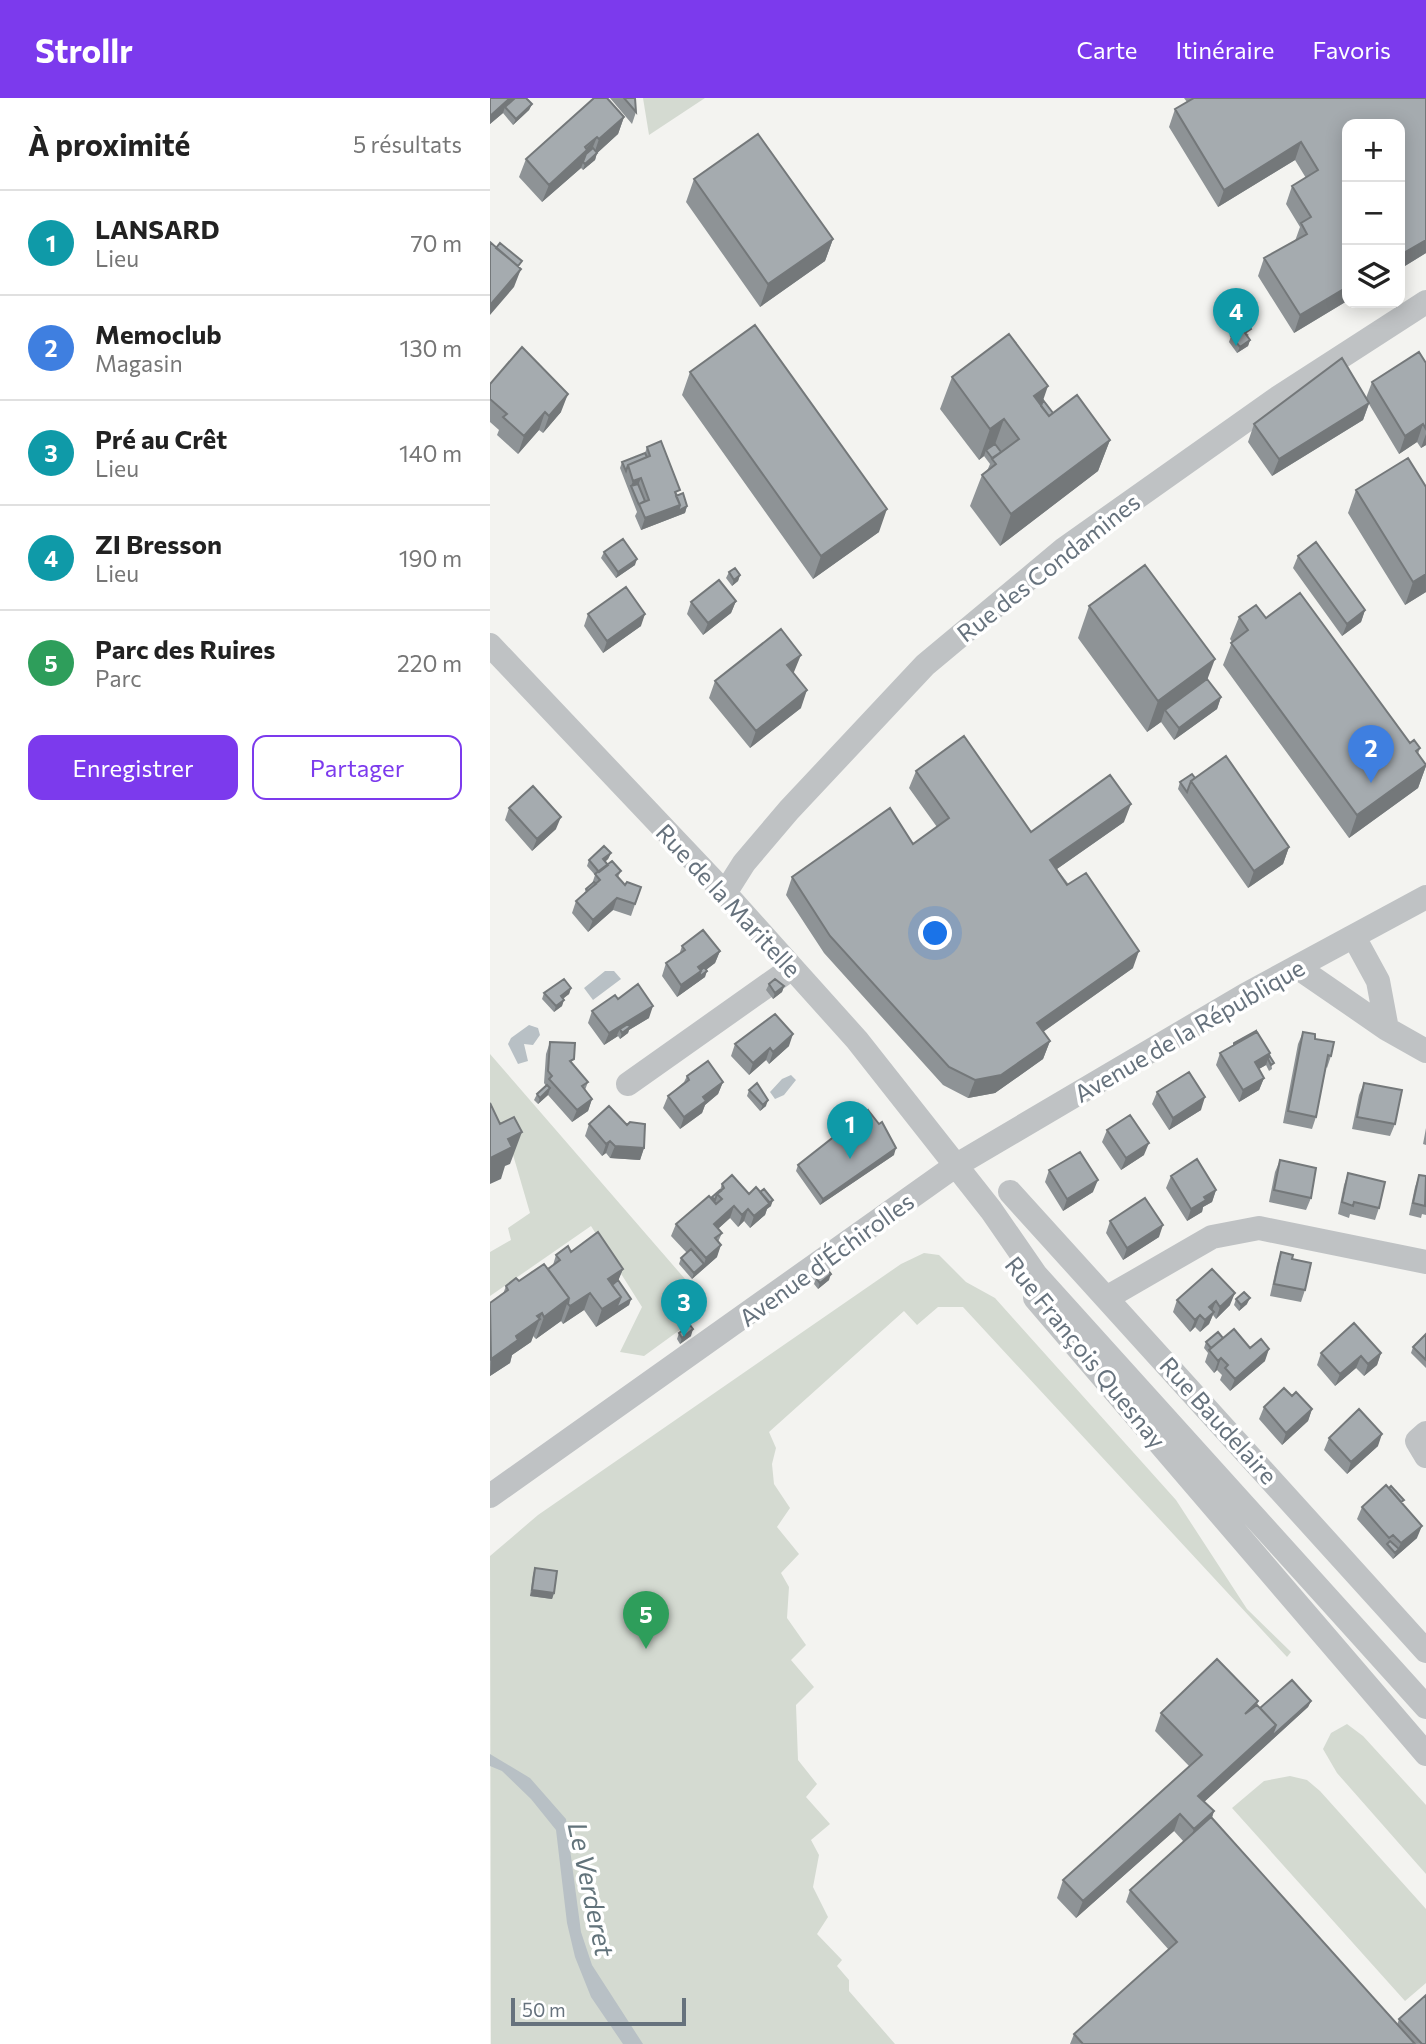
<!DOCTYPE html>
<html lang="fr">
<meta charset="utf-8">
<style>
body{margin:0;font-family:Commissioner,sans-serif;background:#f2f2f2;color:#222}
.controls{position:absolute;right:21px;top:21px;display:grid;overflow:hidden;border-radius:14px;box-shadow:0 4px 18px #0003}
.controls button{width:63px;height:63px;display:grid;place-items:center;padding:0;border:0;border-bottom:2px solid #e0e0e0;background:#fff;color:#222;font:35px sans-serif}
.scale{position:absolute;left:21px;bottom:18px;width:175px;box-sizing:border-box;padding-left:7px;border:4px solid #66727d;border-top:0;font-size:19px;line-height:24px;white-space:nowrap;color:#66727d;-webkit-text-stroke:5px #fff;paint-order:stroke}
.you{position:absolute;left:446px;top:836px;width:24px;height:24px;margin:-18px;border:5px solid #fff;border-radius:50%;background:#1a73e8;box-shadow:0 0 0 10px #1a73e833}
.badge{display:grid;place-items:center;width:46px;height:46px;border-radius:50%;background:#7c3aed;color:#fff;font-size:23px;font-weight:700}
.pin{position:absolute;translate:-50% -58px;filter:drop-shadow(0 2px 4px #0008)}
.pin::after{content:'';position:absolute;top:37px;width:24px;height:21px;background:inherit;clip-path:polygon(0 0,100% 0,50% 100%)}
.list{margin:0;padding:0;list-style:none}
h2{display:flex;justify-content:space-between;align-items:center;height:91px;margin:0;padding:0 28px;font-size:30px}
h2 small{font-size:23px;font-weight:400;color:#767676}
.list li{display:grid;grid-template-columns:46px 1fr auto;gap:21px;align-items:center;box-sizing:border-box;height:105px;padding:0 28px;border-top:2px solid #e0e0e0}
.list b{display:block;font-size:26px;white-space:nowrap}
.list p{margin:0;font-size:23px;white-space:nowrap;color:#767676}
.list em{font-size:23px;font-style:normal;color:#767676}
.actions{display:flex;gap:14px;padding:21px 28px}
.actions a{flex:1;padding:16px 0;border:2px solid #7c3aed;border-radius:14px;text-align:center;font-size:24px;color:#7c3aed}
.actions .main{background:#7c3aed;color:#fff}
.icon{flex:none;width:38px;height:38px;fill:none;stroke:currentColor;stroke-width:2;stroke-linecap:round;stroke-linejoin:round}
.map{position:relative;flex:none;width:936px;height:1946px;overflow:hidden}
header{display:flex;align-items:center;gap:42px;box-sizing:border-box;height:98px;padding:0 35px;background:#7c3aed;color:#fff}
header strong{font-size:33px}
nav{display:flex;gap:38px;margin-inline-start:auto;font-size:24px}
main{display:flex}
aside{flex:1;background:#fff}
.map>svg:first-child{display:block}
.green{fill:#d4dad1}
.water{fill:#b8c0c5}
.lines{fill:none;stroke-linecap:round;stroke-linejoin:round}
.minor{stroke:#bfc2c4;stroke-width:24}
.wall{fill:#8e9396}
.shaded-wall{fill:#74787a}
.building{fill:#a5abaf;stroke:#74787a;stroke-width:2}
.labels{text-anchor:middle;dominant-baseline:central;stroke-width:7;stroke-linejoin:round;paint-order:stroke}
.street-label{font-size:24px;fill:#66727d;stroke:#fff}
.water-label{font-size:26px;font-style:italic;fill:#62737b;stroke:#fff}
</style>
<header>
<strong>Strollr</strong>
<nav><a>Carte</a><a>Itinéraire</a><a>Favoris</a></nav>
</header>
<main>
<aside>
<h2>À proximité<small>5 résultats</small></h2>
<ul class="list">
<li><span class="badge" style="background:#0f9aa8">1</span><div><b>LANSARD</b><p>Lieu</p></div><em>70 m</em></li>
<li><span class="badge" style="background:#3f7fe0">2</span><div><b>Memoclub</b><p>Magasin</p></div><em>130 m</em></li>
<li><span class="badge" style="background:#0f9aa8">3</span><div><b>Pré au Crêt</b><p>Lieu</p></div><em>140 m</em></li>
<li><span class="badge" style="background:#0f9aa8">4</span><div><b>ZI Bresson</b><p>Lieu</p></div><em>190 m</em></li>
<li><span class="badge" style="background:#2e9e5b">5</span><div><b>Parc des Ruires</b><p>Parc</p></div><em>220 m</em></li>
</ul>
<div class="actions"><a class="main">Enregistrer</a><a>Partager</a></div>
</aside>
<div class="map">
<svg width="936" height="1946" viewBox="0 0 936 1946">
<rect width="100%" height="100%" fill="#f3f3f0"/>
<!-- green -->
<path class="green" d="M153 0H215L159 37Z
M0 956 208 1196 216 1213 154 1258 130 1254 152 1209 101 1128 0 1198V1154L21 1142 18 1130 40 1115 17 1036 0 1021Z
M434 1155 449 1157 476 1184 505 1200 686 1402 757 1511 801 1554 797 1559 473 1209H448L427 1227 414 1213 279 1334 286 1350 282 1366 284 1386 300 1410 287 1429 309 1456 291 1475 299 1489 297 1520 316 1547 301 1562 324 1589 306 1607 308 1662 327 1686 316 1699 340 1726 321 1742 329 1757 323 1789 338 1819 327 1836 352 1862 347 1868 359 1882V1893L405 1946H1L0 1458 48 1417 411 1166Z
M857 1626 873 1638 936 1707V1776L847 1675 833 1651 841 1635Z
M800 1678 817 1682 830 1693 936 1811V1885L915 1903 742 1710 774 1683Z"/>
<!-- water -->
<path class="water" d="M115 873H124L131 881 103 902 94 890Z
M39 927 48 930 50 937 43 947 34 946 38 963 28 966 18 946 21 940Z
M301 977 306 982 294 997 285 1001 280 994 292 981Z
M0 1656 40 1680 76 1721 91 1834 102 1867 153 1946H133L101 1899 85 1859 77 1825 66 1732 41 1701 12 1673 0 1668Z"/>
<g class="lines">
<!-- minor -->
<path class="minor" d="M0 547 235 795 367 942 501 1112 546 1177 936 1609
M235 795 254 765 299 712 435 567 574 451 786 301 936 204
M864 839 888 883 897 931
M807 869 897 931 936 953
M138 986 302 870
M520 1094 936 1553
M618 1199 722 1139 769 1130 936 1164
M545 1200 936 1656
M936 1335 927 1343 936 1358
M0 1398 465 1068 755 897 936 799"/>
</g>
<!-- wall -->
<path class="wall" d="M0 0 42 6 39 12 23 27 13 15 0 26Z
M120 0H145L146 14 142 26Z
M694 0H936V155L910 171V26L857 203 804 235 768 178 774 160 805 143 810 129 796 106 802 88 816 80 805 62 728 109 679 29 685 11 697 4Z
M134 19 128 36 107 55 105 62 93 72 91 70 52 104 29 79 36 61Z
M204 81 343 141 335 163 270 209 196 104Z
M745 227 759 237 757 238 760 242 758 248 747 255 739 244 741 238 744 236 742 233Z
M936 265V347L931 350 927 344 909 356 879 306 873 322 782 378 758 344 764 326 876 300 882 284Z
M200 274 389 434 323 481 192 297Z
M462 279 553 301 563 315 620 342 608 373 510 448 480 408 492 377 497 373 500 366 494 358 489 362 450 311Z
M0 286 71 314 53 335 49 332 28 356 7 337 9 332 0 324Z
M157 349 188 397 197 408 195 415 151 432 145 418 147 414 130 370 132 364 155 355Z
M936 389V494L915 507 858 415 866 392Z
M114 454 145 467 126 480 111 460Z
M808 458 875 512 871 524 852 538 803 470Z
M239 474 250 477 248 483 242 488 236 480Z
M246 503 241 515 213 537 197 516 201 504Z
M599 508 731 599 727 611 684 642 671 624 657 634 588 540Z
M98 516 151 528 113 555 94 528Z
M749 519 776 520 920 645 930 650 928 656 936 668 928 690 859 740 733 567 742 544 740 541Z
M304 574 303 575 311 610 260 650 219 600 225 583Z
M426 673 541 734 634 724 567 771 643 870 553 934 560 943 553 961 505 995 478 1000 453 987 334 855 296 797 302 779 423 746 447 729 419 690Z
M705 680 799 749 793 766 758 790 688 691 690 684Z
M19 710 66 731 42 753 15 722Z
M121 755 118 761 115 764 118 767 131 773 128 779 135 787 151 789 141 818 123 812 98 834 82 815 86 803 94 796 96 791 102 786 105 777 97 768 99 762Z
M192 848 230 853 225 865 216 872 215 879 187 899 172 878 176 865 189 857Z
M279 886 294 888 292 894 283 901 276 892Z
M81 890 79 896 73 901 72 908 64 914 52 901 54 895Z
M128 901 159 920 139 932 138 935 130 941 128 938 114 947 98 925 102 913Z
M813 934 841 958 837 970 836 969 826 1019 822 1031 793 1025 808 946Z
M60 944 82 966 98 984 95 992 102 1001 98 1013 82 1024 58 997 48 1006 44 1002 47 996 56 988 54 985 56 956Z
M744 945 780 955 782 971 779 973 776 967 769 971 774 980 769 992 749 1004 726 967 730 955 743 948Z
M245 946 299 948 279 966 276 962 259 977 241 958Z
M197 978 233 984 228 996 215 1007 212 1015 190 1031 173 1010 178 998 194 984Z
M874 985 905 1026 900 1038 862 1031 869 997Z
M259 992 276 1008 270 1013 257 998Z
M667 994 711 1012 679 1032 662 1006Z
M99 1026 154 1050 150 1062 120 1060 116 1055 112 1058 95 1038Z
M936 1030V1047L933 1046Z
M617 1032 654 1057 631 1072 612 1044Z
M404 1057 330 1107 306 1073 308 1067Z
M790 1062 821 1100 816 1112 779 1104 785 1074Z
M559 1072 603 1094 573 1113 555 1084Z
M858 1075 889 1110 885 1122 860 1116 859 1120 848 1116 854 1087Z
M929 1077 936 1078V1117L932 1116 931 1120 919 1117 925 1089Z
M681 1078 726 1092 722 1104 713 1109 712 1114 697 1123 676 1090Z
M232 1086 259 1096 281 1108 277 1111 275 1117 260 1130 254 1123 248 1129 240 1120 228 1131 232 1135 228 1144 227 1159 202 1181 189 1166 191 1160 197 1155 181 1138 186 1126 221 1101 222 1099 230 1092Z
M620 1123 669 1139 633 1162 616 1135Z
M81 1154 133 1171 128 1182 141 1201 139 1207 106 1229 94 1212 73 1226 71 1223 46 1241 43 1238 41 1244 22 1257 20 1265 0 1278V1205L13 1196 16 1188 58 1171 63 1167 66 1157Z
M791 1154 802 1161 815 1192 811 1204 780 1198 787 1166Z
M722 1171 740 1207 726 1221 723 1217 719 1226 710 1234 705 1229 700 1234 683 1214 687 1202Z
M326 1180 339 1182 328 1191 324 1186Z
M746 1201 757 1206 749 1213 744 1207Z
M189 1235 201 1238 190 1246 187 1241Z
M936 1236V1270L921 1255 923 1249Z
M733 1240 760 1250 775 1263 740 1293 730 1282 732 1277 727 1272 724 1275 715 1264 718 1255 714 1250 716 1244Z
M831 1255H891L887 1267 874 1278 866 1270 845 1288 827 1267Z
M802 1298 822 1311 818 1323 792 1347 769 1321 774 1309Z
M839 1340 888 1348 857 1376 834 1352Z
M914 1402 912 1405 927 1440 903 1461 867 1421 872 1409Z
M45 1470 64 1495 62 1501 40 1498 43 1476Z
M768 1603 767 1607 770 1610 821 1603 818 1609 714 1704 724 1713 722 1720 907 1927 909 1921 936 1946H580L584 1936 679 1852 636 1804 640 1792 694 1744 684 1733 586 1820 567 1800 573 1782 700 1669 665 1633 671 1615Z"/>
<!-- shaded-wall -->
<path class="shaded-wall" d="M20 0H25L15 9 13 15 0 26V18Z
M42 6 39 12 23 27 26 21Z
M134 19 128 36 103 59 109 41Z
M107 39 100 56 94 62 91 70 52 104 59 87Z
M811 44 805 62 728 109 734 92Z
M107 55 105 62 93 72 95 66Z
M343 141 335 163 270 209 278 186Z
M936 142V155L910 171V157Z
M31 171 24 189 0 217V207Z
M857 189V203L804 235 810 217Z
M760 242 758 248 747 255 750 249Z
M558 288 547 320 544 298Z
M78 296 71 314 53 335 59 318Z
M879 305 873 322 782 378 789 361Z
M55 314 49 332 28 356 34 338Z
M514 321 503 352H496L494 358 489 362 500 331Z
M933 326 927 344 909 356 915 338Z
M936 336V347L931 350Z
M620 342 608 373 510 448 521 416Z
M151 380 146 392 141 388 143 383Z
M190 407 197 408 195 415 151 432 155 420Z
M397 411 389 434 323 481 331 458Z
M147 461 145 467 126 480 128 474Z
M936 476V494L915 507 923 484Z
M250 477 248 483 242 488 244 482Z
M246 503 241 515 213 537 218 525Z
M875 512 871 524 852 538 857 526Z
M155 516 151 528 113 555 117 543Z
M311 557 304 574 291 585 297 567Z
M725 561 713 593 675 612 671 624 657 634 668 603Z
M317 592 311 610 260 650 266 633Z
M731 599 727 611 684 642 689 630Z
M936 668 928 690 859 740 867 717Z
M641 706 634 724 554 780 560 762Z
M71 719 66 731 42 753 47 741Z
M799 749 793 766 758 790 764 773Z
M121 755 118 761 111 767 113 761Z
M127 800 123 812 98 834 103 822Z
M230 853 225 865 209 877 217 873 215 879 187 899 191 887 208 869Z
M649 853 643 870 540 943 547 925Z
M294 888 292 894 283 901 285 895Z
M81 890 79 896 68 904 71 898Z
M74 902 72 908 64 914 66 908Z
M163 908 159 920 139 932 138 935 130 941 132 935 130 931 127 937 128 938 114 947 119 935Z
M303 936 299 948 279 966 283 954Z
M560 943 553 961 505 995 478 1000 485 982Z
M280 950 276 962 259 977 263 965Z
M780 955 776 967 760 976 765 964Z
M774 980 769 992 749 1004 753 992Z
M233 984 228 996 215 1007 212 1015 190 1031 194 1019 213 999Z
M60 990 58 997 48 1006 50 1000Z
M715 999 711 1012 679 1032 683 1020Z
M102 1001 98 1013 82 1024 87 1012Z
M278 1002 276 1008 270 1013 273 1007Z
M32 1034 20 1066 15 1068 11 1081 0 1086V1060L18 1041Z
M120 1043 116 1055 112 1058 116 1046Z
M659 1045 654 1057 631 1072 636 1060Z
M125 1048 154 1050 150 1062 120 1060Z
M406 1050 404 1057 330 1107 333 1101Z
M608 1082 603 1094 573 1113 577 1101Z
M726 1092 722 1104 713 1109 712 1114 697 1123 701 1111 714 1099Z
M283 1102 281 1108 277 1111 275 1117 260 1130 264 1118Z
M244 1108 240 1120 220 1138 224 1126Z
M258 1111 254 1123 248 1129 252 1117Z
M673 1127 669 1139 633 1162 637 1150Z
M231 1147 227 1159 202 1181 204 1175 214 1166 216 1160Z
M133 1171 126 1188 114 1192 118 1181Z
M341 1176 339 1182 328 1191 330 1185Z
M100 1195 94 1212 73 1226 80 1208Z
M745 1195 740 1207 726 1221 730 1209Z
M131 1199 141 1201 139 1207 106 1229 112 1211Z
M79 1200 71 1223 46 1241 54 1219Z
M760 1200 757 1206 749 1213 751 1207Z
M726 1203 721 1215 719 1209Z
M724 1214 719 1226 710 1234 715 1222Z
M52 1215 41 1244 22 1257 20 1265 0 1278 1 1261Z
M710 1217 705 1229 700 1234 705 1222Z
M203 1231 201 1238 190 1246 192 1240Z
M779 1251 775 1263 740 1293 745 1281Z
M891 1255 887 1267 874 1278 878 1266Z
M871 1258 866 1270 845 1288 850 1276Z
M731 1260 727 1272 724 1275 728 1263Z
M822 1311 818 1323 792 1347 796 1335Z
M892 1336 888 1348 857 1376 861 1364Z
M932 1428 927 1440 903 1461 911 1445Z
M42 1492 64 1495 62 1501 40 1498Z
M821 1603 818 1609 702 1715 708 1698 786 1627Z
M724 1713 718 1730 698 1748 704 1731Z
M690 1716 684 1733 586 1820 593 1803Z"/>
<!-- building -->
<path class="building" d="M0 0H20L0 18Z
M25 0H36L42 6 26 21 15 9Z
M104 0H117L134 19 109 41 107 39 95 49 97 52 59 87 36 61Z
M134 0H145L146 14Z
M704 0H936V142L910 157V26H857V189L810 217 774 160 817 136 811 125 821 119 802 88 828 72 811 44 734 92 685 11Z
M268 36 343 141 278 186 204 81Z
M103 50 107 55 95 66 93 64 96 56Z
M0 144 31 171 0 207Z
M10 145 32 163 28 168 6 150Z
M754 220 761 231 755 235 760 242 750 249 741 238 749 233 745 227Z
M265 227 397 411 331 458 200 274Z
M519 236 558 288 544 298 559 318 587 297 620 342 521 416 492 377 506 366 502 361 529 341 514 321 500 331 462 279Z
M32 249 78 296 59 318 55 314 34 338 13 319 17 316 0 301V286Z
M929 254 936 265V331L933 326 915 338 882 284Z
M852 260 879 305 789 361 764 326Z
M553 302 563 315 559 318 551 308Z
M171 343 190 392 185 394 190 407 155 420 149 406 159 402 151 380 143 383 138 367 160 358 157 349Z
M505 346 511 354 502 360 496 352Z
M155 355 157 359 138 367 136 373 132 364Z
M918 360 936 389V476L923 484 866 392Z
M148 386 155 403 149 406V407L141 388Z
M193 395 197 408 188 413 190 407 186 398Z
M133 441 147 461 128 474 114 454Z
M826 444 875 512 857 526 808 458Z
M655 467 725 561 668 603 599 508Z
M245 470 250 477 244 482 239 474Z
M229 482 246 503 218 525 201 504Z
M136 489 155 516 117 543 98 516Z
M810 495 920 645 924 642 930 650 926 653 936 667 867 717 741 545 758 532 749 519 766 507 776 520Z
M291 531 311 557 297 567 317 592 266 633 225 583Z
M717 581 731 599 689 630 675 612Z
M474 638 541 734 620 677 641 706 560 762 577 787 596 775 649 853 547 925 560 943 511 977 485 982 459 969 340 838 302 779 400 710 423 746 459 720 426 673Z
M736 658 799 749 764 773 701 683Z
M702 676 705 680 701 683 697 694 690 684Z
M43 688 71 719 47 741 19 710Z
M114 748 121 755 113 761 118 767 109 774 99 762Z
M122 763 131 773 126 777 135 787 137 784 151 789 145 806 127 800 103 822 86 803 110 782 105 776Z
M104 784 106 786 97 793 96 791Z
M213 832 230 853 208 869 211 873 191 887 176 865 195 852 192 848Z
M214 869 217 873 209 879 211 872Z
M74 881 81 890 71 898 74 902 66 908 54 895Z
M285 881 294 888 285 895 279 886Z
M148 886 163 908 119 935 102 913 125 897 128 901Z
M285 916 303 936 283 954 280 950 263 965 245 946Z
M138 926 140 929 132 935 130 931Z
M766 933V934L744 947V945Z
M767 934 780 955 765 964 774 980 753 992 730 955Z
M813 934 825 936V941L844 944 841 958 838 957 826 1019 798 1013Z
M60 944 85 945 84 961 80 963 98 984 92 988 102 1001 87 1012 59 981 62 978 58 973Z
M779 957 784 965 781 967 778 961Z
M218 963 233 984 213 999 216 1003 194 1019 178 998 199 982 197 978Z
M699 974 715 999 683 1020 667 994Z
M267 985 278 1002 273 1007 259 992Z
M874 985 912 992 905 1026 867 1019Z
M57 987 60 990 50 1000 47 996Z
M0 1005 10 1026 24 1019 32 1034 18 1041 22 1049 0 1060Z
M119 1008 137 1027 140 1024 155 1026 154 1050 125 1048 120 1043 116 1046 99 1026Z
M378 1012 389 1026 392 1024 406 1050 333 1101 308 1067Z
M640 1017 659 1045 636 1060 617 1032Z
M590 1054 608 1082 577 1101 559 1072Z
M707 1061 726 1092 714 1099 716 1102 701 1111 681 1078Z
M790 1062 826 1070 821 1100 784 1092Z
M858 1075 895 1084 889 1110 864 1104 863 1108 852 1104Z
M242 1077 259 1096 266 1089 280 1105 264 1118 258 1111 252 1117 244 1108 224 1126 232 1135 225 1140 231 1147 216 1160 186 1126 219 1098 226 1106 232 1101 227 1096 234 1090 232 1086Z
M929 1077 936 1078 935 1108 923 1105Z
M274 1091 283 1102 279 1105 270 1094Z
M230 1092 231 1093 227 1096 225 1102 222 1099Z
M655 1100 673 1127 637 1150 620 1123Z
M108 1134 133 1171 118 1181 131 1199 112 1211 100 1195 80 1208 78 1206 79 1200 58 1171 70 1162 66 1157 78 1148 81 1154Z
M201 1151 214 1166 204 1175 191 1160Z
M791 1154 803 1157 802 1161 821 1165 815 1192 784 1186Z
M54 1166 79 1200 54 1219 52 1215 47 1218 50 1221 26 1238 28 1242 1 1261 0 1205 18 1192 16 1188 26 1180 29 1183Z
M337 1171 341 1176 330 1185 326 1180Z
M722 1171 745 1195 730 1209 726 1203 719 1209 724 1214 715 1222 710 1217 705 1222 687 1202Z
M128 1182 141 1201 126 1210 131 1199 122 1187Z
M754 1194 760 1200 751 1207 746 1201Z
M864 1225 891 1255 878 1266 871 1258 850 1276 831 1255Z
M200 1227 203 1231 192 1240 189 1235Z
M744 1231 760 1250 771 1241 779 1251 745 1281 735 1270 738 1267 731 1260 728 1263 719 1252Z
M728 1234 733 1240 721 1250 716 1244Z
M936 1236V1262L923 1249Z
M794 1290 802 1298 806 1294 822 1311 796 1335 774 1309Z
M869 1311 892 1336 861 1364 839 1340Z
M896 1387 932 1428 911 1445 903 1437 899 1440 872 1409Z
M901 1388 914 1402 911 1404 899 1390Z
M900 1443 909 1451 905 1455 897 1446Z
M45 1470 67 1473 64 1495 42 1492Z
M727 1561 768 1603 755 1616 767 1607 786 1627 708 1698 724 1713 704 1731 690 1716 593 1803 573 1782 712 1657 671 1615Z
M802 1582 821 1603 781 1639 786 1627 770 1610Z
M721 1719 925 1946H593L584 1936 687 1844 640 1792Z
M936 1897V1946H932L909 1921Z"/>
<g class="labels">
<!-- street labels -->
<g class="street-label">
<text transform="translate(558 469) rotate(-38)">Rue des Condamines</text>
<text transform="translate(239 802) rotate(47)">Rue de la Maritelle</text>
<text transform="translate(699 932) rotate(-30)">Avenue de la République</text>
<text transform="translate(336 1161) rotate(-36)">Avenue d'Échirolles</text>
<text transform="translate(596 1254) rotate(51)">Rue François Quesnay</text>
<text transform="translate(729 1322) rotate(48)">Rue Baudelaire</text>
</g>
<!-- water labels -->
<g class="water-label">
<text transform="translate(102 1791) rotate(78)">Le Verderet</text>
</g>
</g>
</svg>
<div class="controls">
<button>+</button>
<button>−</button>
<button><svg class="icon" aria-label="layers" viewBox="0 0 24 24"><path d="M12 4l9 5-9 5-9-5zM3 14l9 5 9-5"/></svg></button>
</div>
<div class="scale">50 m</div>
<div class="you"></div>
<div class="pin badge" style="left:360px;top:1061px;background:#0f9aa8">1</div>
<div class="pin badge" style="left:881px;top:685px;background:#3f7fe0">2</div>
<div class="pin badge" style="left:194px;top:1239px;background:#0f9aa8">3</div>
<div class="pin badge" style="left:746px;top:248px;background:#0f9aa8">4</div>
<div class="pin badge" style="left:156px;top:1551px;background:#2e9e5b">5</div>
</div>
</main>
